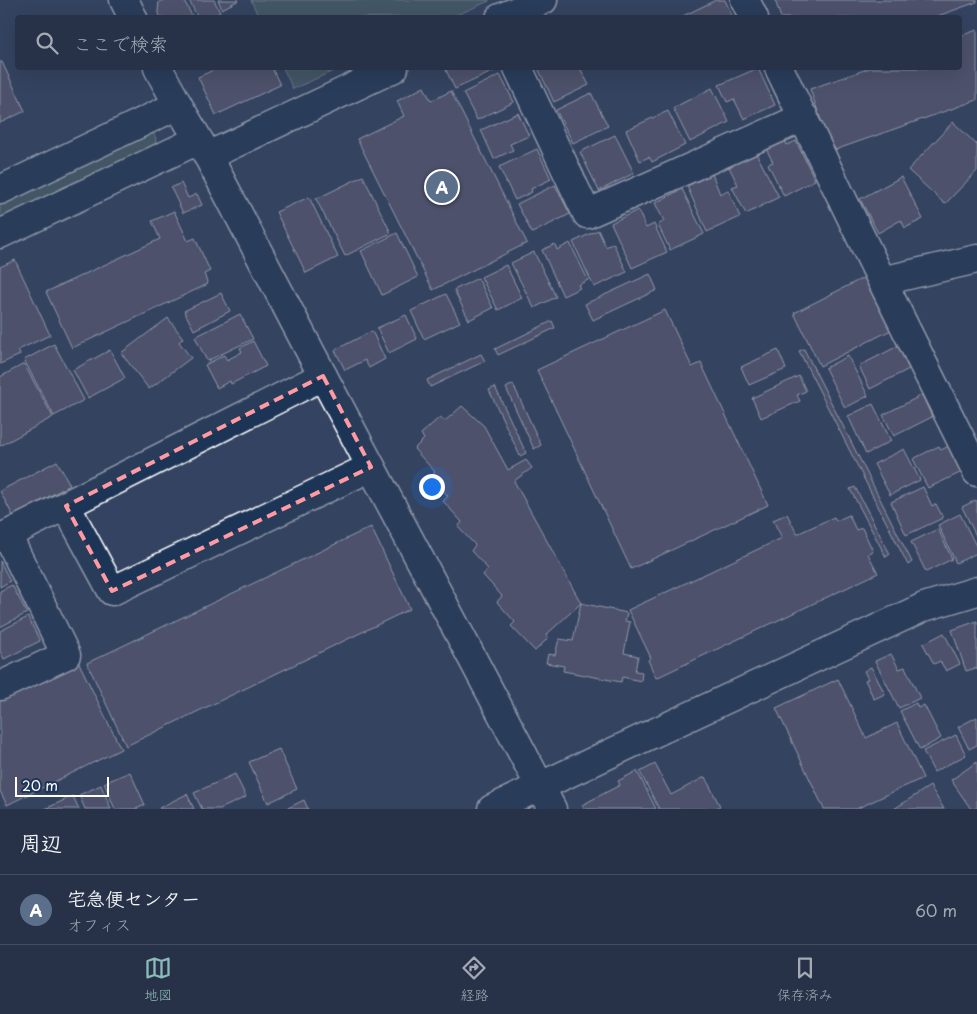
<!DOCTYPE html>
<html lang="ja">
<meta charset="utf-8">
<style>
body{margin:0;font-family:"Playpen Sans","Klee One",sans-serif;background:#333e53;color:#f1f3f6}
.scale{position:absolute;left:15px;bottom:12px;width:94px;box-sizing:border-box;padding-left:5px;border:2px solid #fff;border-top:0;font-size:14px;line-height:18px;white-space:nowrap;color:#fff;-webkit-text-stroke:4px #1d3557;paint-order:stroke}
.you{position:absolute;left:431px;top:486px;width:18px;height:18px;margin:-12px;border:4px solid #fff;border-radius:50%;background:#1a73e8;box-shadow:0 0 0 8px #1a73e833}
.badge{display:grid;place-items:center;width:32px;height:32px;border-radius:50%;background:#8bbbb9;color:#fff;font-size:16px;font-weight:700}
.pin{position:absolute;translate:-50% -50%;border:2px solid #fff;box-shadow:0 1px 5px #0006}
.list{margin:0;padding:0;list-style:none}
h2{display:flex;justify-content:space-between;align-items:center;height:65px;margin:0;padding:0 20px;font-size:21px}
h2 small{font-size:16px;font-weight:400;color:#a4aab4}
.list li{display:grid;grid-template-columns:32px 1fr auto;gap:15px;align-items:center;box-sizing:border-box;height:70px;padding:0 20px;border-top:1px solid #434d61}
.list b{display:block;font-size:19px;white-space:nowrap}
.list p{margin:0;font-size:16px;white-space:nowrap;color:#a4aab4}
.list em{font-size:16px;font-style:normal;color:#a4aab4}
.icon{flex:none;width:28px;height:28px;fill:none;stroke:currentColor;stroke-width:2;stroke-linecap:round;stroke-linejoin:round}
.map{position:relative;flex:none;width:977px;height:809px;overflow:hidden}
.search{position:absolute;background:#273249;box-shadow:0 5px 20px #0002;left:15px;right:15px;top:15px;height:55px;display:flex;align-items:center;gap:12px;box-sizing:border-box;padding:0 18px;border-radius:5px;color:#a4aab4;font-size:19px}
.sheet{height:135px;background:#273249}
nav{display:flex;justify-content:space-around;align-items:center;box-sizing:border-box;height:70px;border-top:1px solid #434d61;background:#273249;font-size:14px;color:#a4aab4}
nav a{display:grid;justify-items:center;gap:2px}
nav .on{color:#8bbbb9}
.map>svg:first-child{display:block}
.green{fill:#556d6a;stroke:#aab6b4}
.building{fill:#6a6479;stroke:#fff}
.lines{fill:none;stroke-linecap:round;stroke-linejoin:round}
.minor-casing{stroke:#fff;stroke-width:31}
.tertiary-casing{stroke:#fff;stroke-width:31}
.minor{stroke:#1d3557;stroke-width:28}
.tertiary{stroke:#1d3557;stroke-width:28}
.marked{fill:none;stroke:#ff9aa2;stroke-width:4;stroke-dasharray:10 6;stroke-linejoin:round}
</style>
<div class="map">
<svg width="977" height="809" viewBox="0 0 977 809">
<rect width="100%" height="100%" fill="#344361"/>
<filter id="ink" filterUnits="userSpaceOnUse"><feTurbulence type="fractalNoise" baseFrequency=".02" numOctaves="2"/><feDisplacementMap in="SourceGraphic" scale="10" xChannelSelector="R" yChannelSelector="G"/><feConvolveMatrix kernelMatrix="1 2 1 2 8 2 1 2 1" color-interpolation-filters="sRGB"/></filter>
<g filter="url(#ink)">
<!-- green -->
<path class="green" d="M251 0H489V1L452 17 259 18Z
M283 68H340L293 89Z
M151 130C155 135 158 139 154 145L0 219V197Z"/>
<!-- building -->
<path class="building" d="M163 0H184L193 18H161L158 11 159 2Z
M189 0H214L220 12 210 18H198Z
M218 0H239L222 9Z
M716 0H725L733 18H684L683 16Z
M775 0H977V2L932 18H781Z
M977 30V100L832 151 810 89 870 68H960V36Z
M0 62H2L25 111 0 123Z
M218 68H272L280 85 216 115 198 77Z
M445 68H493L494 71 455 89Z
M538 68H580L589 85 554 102Z
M758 68 775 105 744 119 734 99 727 102 719 85Z
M500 75 514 102 477 120 463 93Z
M424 87 431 101 451 91 527 243 433 290 357 139 404 116 397 101Z
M712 88 729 122 690 142 673 108Z
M591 93 608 126 573 143 556 110Z
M668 111 685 145 652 162 649 157 640 161 626 130Z
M518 113 529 136 510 144 513 150 494 159 481 130Z
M953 122 977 145V171L945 204 908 170Z
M615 135 634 173 599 191 580 152Z
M784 138 787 145 796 141 815 180 784 196 768 164 773 162 765 147Z
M537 149 551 179 531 189 532 192 515 200 499 167Z
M756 153 779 197 746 214 732 187 738 185 729 167Z
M712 174 720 194 728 190 740 217 707 232 687 186Z
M363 176 391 233 345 256 316 199Z
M901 177 923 219 905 228 901 220 878 233 860 199Z
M181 183 188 198 197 194 202 205 183 213 171 188Z
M555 185 570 214 532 233 517 204Z
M682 189 704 234 670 250 658 225 664 221 655 203Z
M309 197 338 257 306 273 276 212Z
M638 210 646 228 654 224 667 252 632 268 611 223Z
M174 211 188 241 195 238 210 271 204 274 208 284 72 348 46 292 160 239 152 221Z
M598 230 606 247 613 243 627 272 594 287 573 242Z
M397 233 418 277 382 295 361 251Z
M570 243 588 280 578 285 580 288 563 296 542 250 555 244 557 250Z
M534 252 556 297 534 308 511 263Z
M15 260 50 335 18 350 20 355 0 364V267Z
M506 265 522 298 498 310 481 277Z
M650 274 657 290 593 320 585 304Z
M865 277 891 330 820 366 794 313Z
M478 278 493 308 469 320 454 290Z
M221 293 230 311 194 330 184 311Z
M446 294 460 322 424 339 411 311Z
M665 310 692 367 701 363 768 505 631 569 537 370Z
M240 314 253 339 207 361 195 337Z
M406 315 417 339 389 353 377 328Z
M168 318 183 338 179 342 191 358 149 389 121 353Z
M552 321 555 328 498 355 495 349Z
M372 331 385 359 369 368 365 360 345 370 335 350Z
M253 341 266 366 231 384 230 381 217 388 205 365 224 355 227 360 242 352 240 348Z
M54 344 84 400 54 416 24 360Z
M898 346 909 369 870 389 859 366Z
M804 349 912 562 908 565 799 351Z
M110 350 125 378 88 398 73 370Z
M778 350 786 369 749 385 741 367Z
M481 354 485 361 430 387 427 380Z
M848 356 868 396 845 408 825 368Z
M24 364 53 417 0 446V377Z
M799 376 806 391 797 395 800 401 761 418 752 398Z
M513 384 541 445 534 449 506 388Z
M495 387 526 453 520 456 489 390Z
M922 395 932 417 894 436 883 415Z
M873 404 891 441 866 454 848 416Z
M462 406 484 426 508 470 526 460 532 468 514 481 581 603 546 635 548 638 535 651 511 626 515 622 497 602 502 596 483 575 488 569 471 551 475 545 458 527 462 522 443 501 448 496 431 477 435 472 414 449 424 439 421 434 440 417 445 421Z
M939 446 941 450 949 446 962 472 928 488 913 459Z
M904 449 920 480 890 495 874 464Z
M57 461 70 485 13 516 0 491Z
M855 487 890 554 886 557 850 489Z
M923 487 932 506 936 504 943 518 906 535 891 502Z
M976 500 977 502V538L962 507Z
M787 514 797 534 834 517 836 521 849 515 856 530 862 528 873 551 868 554 878 573 656 678 648 660 651 658 628 610 782 538 773 520Z
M960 514 977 548V553L956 563 938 525Z
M371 527 410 609 126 746 87 663Z
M938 529 952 559 926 572 911 542Z
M0 561 10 581 0 587Z
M12 585 27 613 0 627V591Z
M581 603 627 613 625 621 630 622 624 653 638 656 635 671 642 672 641 681 622 677 621 682 563 671 564 666 546 663 548 654 555 655 559 639 573 641Z
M28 617 40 641 4 659 0 651V631Z
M977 621V670L976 668 966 671 952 630Z
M944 633 960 664 946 671 940 661 934 664 923 644Z
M891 654 899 669 905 667 920 698 899 708 875 661Z
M78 661 121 749 7 805 0 791V700Z
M871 667 885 694 874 699 865 680 868 679 864 671Z
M838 679 866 738 897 723 923 778 856 809H824L776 708Z
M916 703 918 708 924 705 941 738 920 750 900 711Z
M977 717V745L969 749 958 727Z
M956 735 966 755 934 772 923 751Z
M279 749 297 789 268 803 249 762Z
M977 762V807L975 809H971L951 780Z
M655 764 671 795 705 777 720 806 714 809H659L640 772Z
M637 771 656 809H584L582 805 620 785 618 781Z
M130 772 145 805 136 809H115L104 783Z
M235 774 246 797 220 809H202L194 793Z
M101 785 111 809H85L79 795Z
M930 786 944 809H894Z
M187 794 194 809H160L159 808Z
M73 796 79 809H45Z
M304 800 308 809H286Z"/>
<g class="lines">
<defs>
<path id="minor" d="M745 0 754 18
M500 18 543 0
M518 68 587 214 804 117
M779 68 882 281 977 472
M208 156 394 68
M0 190 178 105
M0 234 198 140
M882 281 977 259
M66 506 112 591 371 467
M0 686 66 655 7 535 323 376"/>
<path id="tertiary" d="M124 0 133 18
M158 68 178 105 208 156 323 376 552 809
M492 809 705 709 924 607 977 591"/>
</defs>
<!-- minor casing -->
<use href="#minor" class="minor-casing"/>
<!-- tertiary casing -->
<use href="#tertiary" class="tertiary-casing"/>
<!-- minor -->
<use href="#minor" class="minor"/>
<!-- tertiary -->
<use href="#tertiary" class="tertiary"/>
</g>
</g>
<!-- marked area -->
<path d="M0 0H977V809H0ZM323 376 371 467 112 591 66 506Z" fill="#344361" fill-opacity=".55" fill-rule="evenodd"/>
<path class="marked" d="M323 376 371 467 112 591 66 506Z"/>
</svg>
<div class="scale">20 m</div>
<div class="you"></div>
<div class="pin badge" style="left:442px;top:187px;background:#5c6f8a">A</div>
<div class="search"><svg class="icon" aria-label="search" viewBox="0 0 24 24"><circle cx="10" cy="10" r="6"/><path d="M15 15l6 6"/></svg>ここで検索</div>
</div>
<section class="sheet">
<h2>周辺<small></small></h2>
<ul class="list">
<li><span class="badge" style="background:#5c6f8a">A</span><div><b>宅急便センター</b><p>オフィス</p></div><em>60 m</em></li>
</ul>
</section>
<nav>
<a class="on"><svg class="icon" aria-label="map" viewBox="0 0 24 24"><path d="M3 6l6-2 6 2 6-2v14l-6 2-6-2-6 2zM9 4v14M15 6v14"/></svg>地図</a>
<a><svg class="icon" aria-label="directions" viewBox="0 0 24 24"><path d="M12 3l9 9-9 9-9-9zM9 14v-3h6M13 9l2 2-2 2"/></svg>経路</a>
<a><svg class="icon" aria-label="saved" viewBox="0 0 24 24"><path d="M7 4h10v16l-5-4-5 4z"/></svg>保存済み</a>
</nav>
